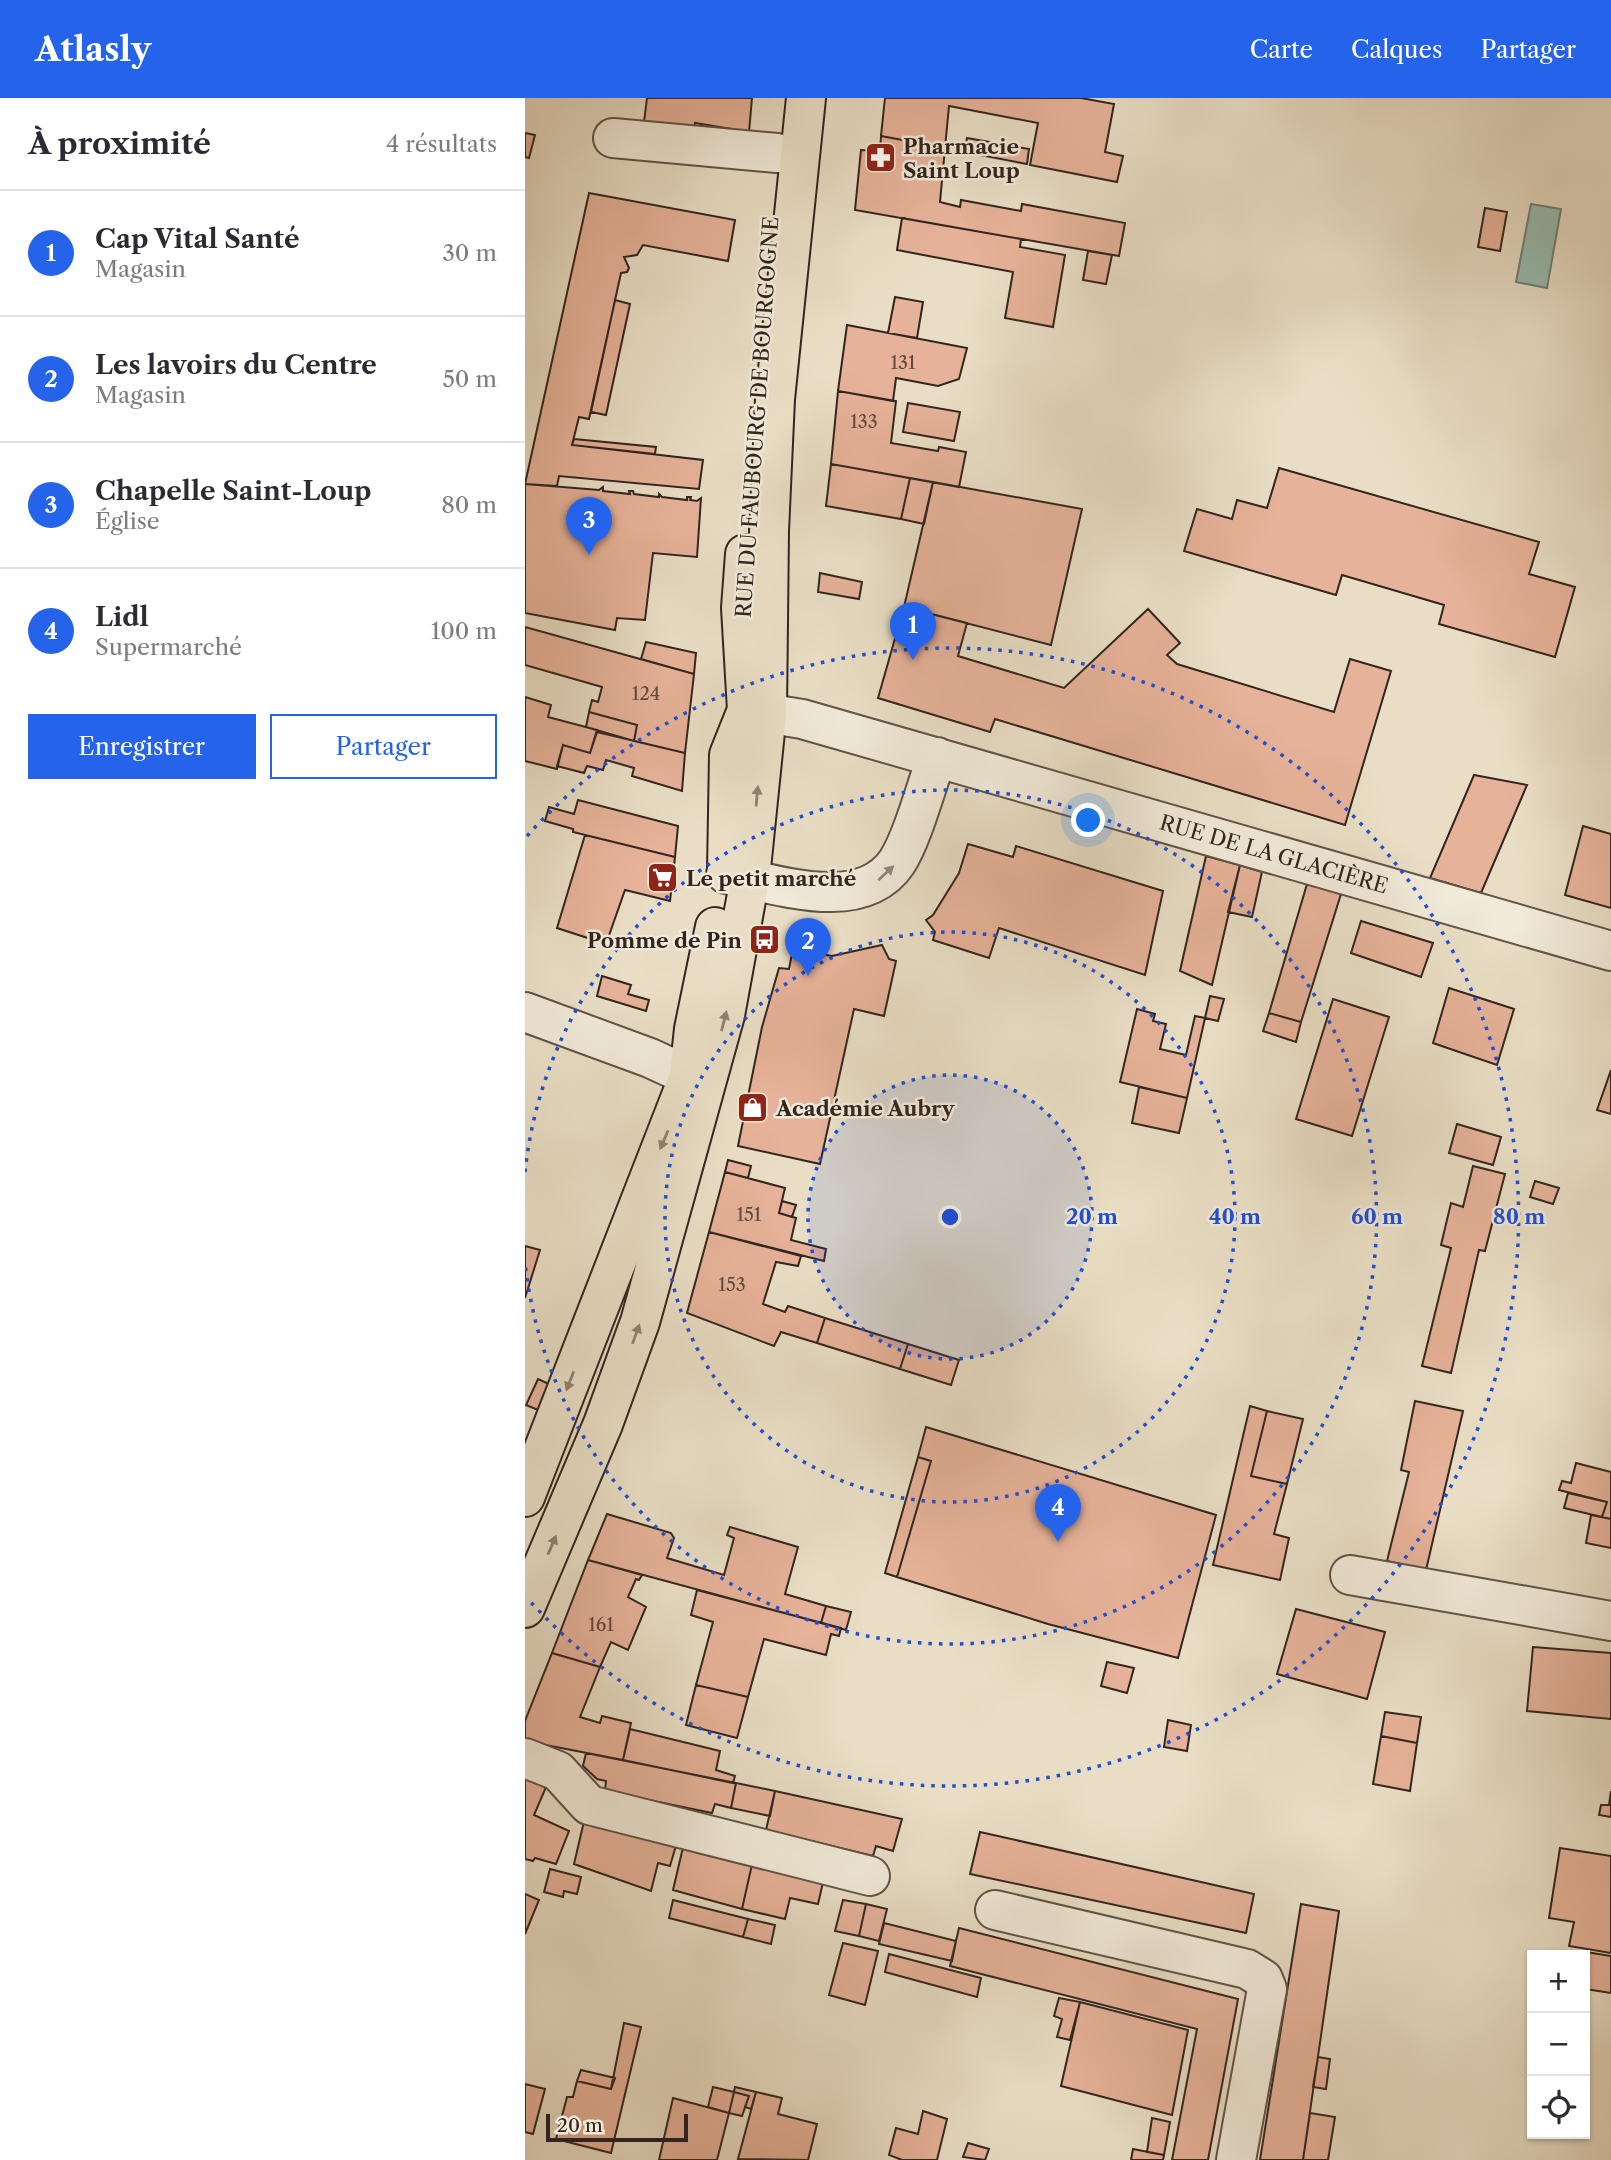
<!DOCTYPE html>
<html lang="fr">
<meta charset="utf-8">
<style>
body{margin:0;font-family:"Libre Caslon Text",serif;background:#f7f7f7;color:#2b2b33}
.controls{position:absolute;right:21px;bottom:21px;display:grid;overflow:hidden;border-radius:0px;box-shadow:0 2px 5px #0004}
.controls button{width:63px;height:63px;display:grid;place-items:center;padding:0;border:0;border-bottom:2px solid #e1e1e2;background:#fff;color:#2b2b33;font:35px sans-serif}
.scale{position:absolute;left:21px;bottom:18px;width:142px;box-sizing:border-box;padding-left:7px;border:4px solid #32251f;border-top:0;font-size:19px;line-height:24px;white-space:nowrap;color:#32251f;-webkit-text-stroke:5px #f1ead9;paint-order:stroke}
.you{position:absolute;left:564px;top:723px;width:24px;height:24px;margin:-18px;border:5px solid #fff;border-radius:50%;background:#1a73e8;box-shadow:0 0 0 10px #1a73e833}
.badge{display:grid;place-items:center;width:46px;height:46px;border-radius:50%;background:#2563eb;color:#fff;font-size:23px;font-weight:700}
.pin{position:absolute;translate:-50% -58px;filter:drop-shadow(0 2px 4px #0008)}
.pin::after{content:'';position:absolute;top:37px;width:24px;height:21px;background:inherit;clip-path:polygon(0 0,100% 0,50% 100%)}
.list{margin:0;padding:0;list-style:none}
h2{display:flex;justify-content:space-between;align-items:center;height:91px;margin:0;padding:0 28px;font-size:30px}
h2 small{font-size:23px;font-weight:400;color:#7c7c81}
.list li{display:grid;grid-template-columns:46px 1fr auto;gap:21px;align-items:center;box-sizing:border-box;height:126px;padding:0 28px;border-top:2px solid #e1e1e2}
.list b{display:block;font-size:26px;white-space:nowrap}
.list p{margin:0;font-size:23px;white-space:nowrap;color:#7c7c81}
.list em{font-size:23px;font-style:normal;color:#7c7c81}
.actions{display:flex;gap:14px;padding:21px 28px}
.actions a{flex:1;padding:16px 0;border:2px solid #2563eb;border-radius:0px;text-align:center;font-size:24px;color:#2563eb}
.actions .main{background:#2563eb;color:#fff}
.icon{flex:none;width:38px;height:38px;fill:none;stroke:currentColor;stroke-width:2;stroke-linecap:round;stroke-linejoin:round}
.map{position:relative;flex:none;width:1086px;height:2062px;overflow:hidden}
header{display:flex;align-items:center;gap:42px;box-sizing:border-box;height:98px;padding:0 35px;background:#2563eb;color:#fff}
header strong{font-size:33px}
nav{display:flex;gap:38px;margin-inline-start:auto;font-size:24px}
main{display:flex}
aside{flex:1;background:#fff}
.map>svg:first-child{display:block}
.water{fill:#97bcb1;stroke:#6f8077;stroke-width:2}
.building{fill:#e6b299;stroke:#32251f;stroke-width:2}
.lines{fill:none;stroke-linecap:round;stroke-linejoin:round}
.minor-casing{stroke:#605348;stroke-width:42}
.major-casing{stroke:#32251f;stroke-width:42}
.minor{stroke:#f1ead9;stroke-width:38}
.major{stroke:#e9dec5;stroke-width:38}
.oneway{fill:#8e8272}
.oneway2{fill:#92887c}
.ring{fill:none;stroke:#1d4ed8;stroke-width:3.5;stroke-dasharray:3.5 7}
.labels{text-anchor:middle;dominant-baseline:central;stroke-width:5;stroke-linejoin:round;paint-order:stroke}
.number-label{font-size:18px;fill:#5f483e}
.poi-label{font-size:21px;font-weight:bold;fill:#32251f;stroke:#f1ead9;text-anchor:start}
.street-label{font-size:21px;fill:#32251f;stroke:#f1ead9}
.centre{fill:#1d4ed8;stroke:#f1ead9;stroke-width:3.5}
.ring-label{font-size:21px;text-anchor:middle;font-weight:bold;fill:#1d4ed8;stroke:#f1ead9;stroke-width:5;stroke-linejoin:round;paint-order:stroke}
</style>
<header>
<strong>Atlasly</strong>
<nav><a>Carte</a><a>Calques</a><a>Partager</a></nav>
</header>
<main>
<aside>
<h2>À proximité<small>4 résultats</small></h2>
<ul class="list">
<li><span class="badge">1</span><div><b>Cap Vital Santé</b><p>Magasin</p></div><em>30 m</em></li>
<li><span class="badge">2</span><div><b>Les lavoirs du Centre</b><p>Magasin</p></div><em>50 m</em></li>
<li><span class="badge">3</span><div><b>Chapelle Saint-Loup</b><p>Église</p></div><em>80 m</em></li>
<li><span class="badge">4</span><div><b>Lidl</b><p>Supermarché</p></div><em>100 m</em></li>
</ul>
<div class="actions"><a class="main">Enregistrer</a><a>Partager</a></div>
</aside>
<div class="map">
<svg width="1086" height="2062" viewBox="0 0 1086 2062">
<rect width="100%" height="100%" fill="#e9dec5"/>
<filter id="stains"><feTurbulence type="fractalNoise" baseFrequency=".00286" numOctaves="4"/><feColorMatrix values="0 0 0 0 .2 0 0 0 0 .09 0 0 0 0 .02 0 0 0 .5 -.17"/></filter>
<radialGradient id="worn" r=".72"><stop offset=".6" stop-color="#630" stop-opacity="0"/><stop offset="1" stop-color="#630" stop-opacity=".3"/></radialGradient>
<!-- water -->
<path class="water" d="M1006 106 1036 111 1022 190 991 184Z"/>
<!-- building -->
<path class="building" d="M122 0H227L224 34 170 25 169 31 119 24Z
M360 0H556L589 6 580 54 598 58 592 84 505 67 513 25 424 8 420 50 356 38Z
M0 35 10 37 4 60 0 59Z
M356 38 420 50 415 104 435 109 436 102 496 113 497 106 600 125 594 158 330 112 336 52 355 53Z
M442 40 504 51 502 66 439 54Z
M64 95 210 122 203 163 118 147 112 157 99 159 104 170 102 174 96 175 64 321 54 319 47 347 178 362 174 391 34 378 32 388 0 386Z
M960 110 982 114 975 153 953 149Z
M377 120 496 141 495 149 540 157 528 229 480 220 488 174 372 152Z
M563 153 587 157 581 186 558 182Z
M370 199 398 204 392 240 363 235Z
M90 202 105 206 81 317 66 314Z
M322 227 442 250 434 281 413 288 371 280 368 303 313 293Z
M313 293 371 303 366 345 413 353 414 349 441 354 434 389 306 366Z
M383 305 435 314 429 343 378 334Z
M49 341 131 349 130 356 47 347Z
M306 366 385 380 376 421 301 408Z
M754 370 1014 444 1004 476 1050 489 1030 559 914 526 919 507 817 477 811 497 659 453 672 411 707 421 712 402 742 410Z
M385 380 408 384 399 426 376 421Z
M408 384 557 411 526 547 379 509Z
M0 386 74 392 78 389V393L105 396 104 393H108L109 396 134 399V396L137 399 162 402V399H166L165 402 172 403 176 400 172 459 128 455 120 522 92 520 90 532 0 515Z
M295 475 337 484 334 501 293 494Z
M379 509 442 525 433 558 539 590 623 511 655 545 642 557 652 566 809 614 825 561 866 573 820 727 470 621 465 634 353 600Z
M0 529 169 576 160 655 109 643 112 627 64 614 67 602 73 604 77 589 0 567Z
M121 544 171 555 169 576 116 561Z
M0 599 26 607 23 619 72 632 65 655 38 647 32 671 0 663Z
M64 614 112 627 109 643 61 629Z
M72 634 160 655 157 693 107 678 109 670 81 662 78 672 62 668 59 675 32 668 38 647 65 655Z
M949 677 1002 687 956 795 905 780Z
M53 702 153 728 150 759 48 734V731L20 723 24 709 49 716Z
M1058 728 1086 736V810L1040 797Z
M60 737 150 759 145 803 100 792 81 846 32 830Z
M443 746 488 759 491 748 638 793 620 877 474 830 464 860 408 842 410 834 401 822 408 817 434 775Z
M681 758 715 767 687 887 655 873Z
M715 767 737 774 727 819 703 814Z
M782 786 816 796 776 924 744 915Z
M836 823 908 845 896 879 826 855Z
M239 832 247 834 244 852 235 850Z
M357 847 364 861 371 863 359 918 329 911 295 1066 213 1048 237 929 254 870 264 871 268 851 307 858Z
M77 878 106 887 103 896 124 902 121 913 72 898Z
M924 890 989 911 972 967 908 945Z
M685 898 699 901 693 923 680 920Z
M808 901 864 919 827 1038 771 1021Z
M612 911 630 916 628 923 641 926 635 951 661 957 670 918 680 920 662 1000 595 984Z
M744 915 776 924 771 944 738 933Z
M1086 972V1016L1072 1012Z
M614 989 662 1000 654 1035 607 1025Z
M932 1026 976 1039 968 1067 924 1055Z
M203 1062 226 1068 223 1080 200 1074Z
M948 1068 980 1076 960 1153 954 1152 926 1275 897 1268 926 1150 916 1147 926 1105 938 1109Z
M200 1074 260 1090 254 1115 271 1120 266 1142 301 1151 299 1163 184 1134Z
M1010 1083 1034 1090 1028 1106 1005 1099Z
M257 1103 271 1107 267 1119 254 1115Z
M184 1134 276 1158 273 1168 251 1164 238 1206 260 1214 263 1208 300 1220 292 1245 256 1234 249 1248 162 1215Z
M0 1148 15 1152 0 1200Z
M300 1220 383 1246 375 1271 292 1245Z
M383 1246 434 1262 426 1287 375 1271Z
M13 1281 24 1286 13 1312 1 1307Z
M890 1303 938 1313 901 1472 862 1463 884 1374 876 1372Z
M725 1308 742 1313 726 1378 762 1386 749 1436 764 1440 755 1482 688 1467Z
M742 1313 778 1321 762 1386 726 1378Z
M401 1329 691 1417 653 1560 523 1526 372 1479 406 1363 393 1359Z
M393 1359 406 1363 372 1479 360 1475Z
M1051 1365 1086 1374V1421L1077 1419 1082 1404 1034 1392 1037 1383 1046 1385Z
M1043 1395 1082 1404 1077 1419 1039 1410Z
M82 1416 146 1435 149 1440 142 1460 199 1477 209 1440 202 1437 205 1429 273 1449 260 1496 301 1508 296 1525 63 1462Z
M1066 1417 1086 1421V1450L1061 1445Z
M63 1462 117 1477 114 1482 111 1481 103 1499 121 1509 103 1552 86 1544 75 1569 27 1555Z
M172 1492 316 1530 314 1538 306 1536 301 1557 239 1541 223 1599 171 1587 188 1524 166 1517Z
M301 1508 326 1514 321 1532 296 1525Z
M771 1511 860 1534 842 1601 752 1576Z
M1008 1549 1086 1555V1621L1002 1613Z
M27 1555 75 1569 55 1619 75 1625 77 1618 106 1625 98 1662 0 1643V1623Z
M582 1564 609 1570 602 1595 576 1588Z
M171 1587 223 1599 212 1640 161 1627Z
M860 1614 896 1619 892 1645 856 1638Z
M643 1622 666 1627 662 1653 639 1649Z
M105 1631 195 1653 191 1672 210 1678 208 1685 98 1662Z
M856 1638 892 1645 885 1693 848 1686Z
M61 1655 211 1685 206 1710 190 1706 187 1715 80 1693 81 1683 72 1681 58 1668Z
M0 1672 24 1682 9 1717 44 1733 31 1766 10 1760 8 1763 0 1761Z
M211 1685 250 1693 245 1718 206 1710Z
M250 1693 377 1721 368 1753 351 1748 348 1758 241 1732Z
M1086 1693V1719L1074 1717 1076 1707H1084Z
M60 1719 152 1744 145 1768 133 1765 126 1793 49 1766Z
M455 1734 729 1796 721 1835 445 1776Z
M159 1745 228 1762 217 1811 148 1792Z
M1035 1750 1086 1758V1855L1044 1848 1049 1824 1024 1820Z
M228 1762 299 1780 293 1806 265 1800 260 1821 217 1811Z
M25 1771 56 1779 52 1796 39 1793 38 1799 19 1794Z
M0 1796 14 1802 0 1836Z
M148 1802 223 1821 218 1839 144 1820Z
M318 1802 341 1806 334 1838 310 1833Z
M341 1806 362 1811 354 1843 334 1838Z
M776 1806 814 1813 778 2062H735Z
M223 1821 250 1827 246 1846 218 1839Z
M359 1825 431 1843 427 1863 354 1846Z
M434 1830 713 1901 683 2062H647L672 1931 425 1868Z
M318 1845 353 1853 340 1907 304 1897Z
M1061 1854 1086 1858V1895L1060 1891Z
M364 1856 456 1880 452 1899 360 1874Z
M534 1900 555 1904 545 1942 532 1939 537 1921 529 1918Z
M555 1904 663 1932 647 2017 536 1988Z
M99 1925 116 1929 86 2055 31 2041 42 1999H48L52 1983 86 1991Z
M793 1959 805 1961 801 1991 788 1989Z
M56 1972 90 1980 86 1991 52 1983Z
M0 1986 20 1991 8 2036 0 2034Z
M188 1989 209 1994 204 2015 183 2009Z
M210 1989 231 1994 226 2011 220 2009 224 1998 209 1994Z
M209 1994 224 1998 217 2018 204 2015Z
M231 1994 257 2000 253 2016 292 2026 283 2062 213 2061Z
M148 2000 204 2015 192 2062H134Z
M398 2013 422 2021 412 2062H377L364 2057 371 2030 393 2036Z
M785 2015 810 2019 803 2062H778Z
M627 2020 645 2024 639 2057 622 2054Z
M443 2045 464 2051 460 2062 438 2059Z
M608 2051 639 2057 638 2062H606Z"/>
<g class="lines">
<defs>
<path id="minor" d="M88 40 252 55
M222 612 277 621 1086 853
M201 776C252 786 336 817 372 764 388 739 401 688 412 659
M0 914 125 960 164 978 168 1010
M825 1477 1086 1523
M0 1660 33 1673 64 1707 345 1778
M470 1812 722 1871 738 1881 742 1891 711 2062"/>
<path id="major" d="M202 773 204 657 222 612 216 510 220 456
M0 1399 164 978 169 931 190 829
M0 1510 78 1326 115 1224 200 917 225 780 242 614 244 433 250 301 281 0"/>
</defs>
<!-- minor casing -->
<use href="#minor" class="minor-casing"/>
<!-- major casing -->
<use href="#major" class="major-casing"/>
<!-- minor -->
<use href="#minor" class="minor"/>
<!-- major -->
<use href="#major" class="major"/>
</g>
<!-- one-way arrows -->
<defs><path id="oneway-solid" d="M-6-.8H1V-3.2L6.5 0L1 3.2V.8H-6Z" transform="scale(1.75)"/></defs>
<g class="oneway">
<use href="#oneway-solid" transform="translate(232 698) rotate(-85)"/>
<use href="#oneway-solid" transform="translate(199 923) rotate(-76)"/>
<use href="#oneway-solid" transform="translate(139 1042) rotate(113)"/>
<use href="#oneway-solid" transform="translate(111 1236) rotate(-70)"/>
<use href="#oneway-solid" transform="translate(45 1283) rotate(111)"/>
<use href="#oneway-solid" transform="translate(27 1447) rotate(-67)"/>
</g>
<use class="oneway2" href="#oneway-solid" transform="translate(361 775) rotate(-43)"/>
<!-- distance rings -->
<circle cx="425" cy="1119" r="142" fill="#1d4ed8" fill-opacity=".12"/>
<g class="ring">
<circle cx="425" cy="1119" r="142"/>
<circle cx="425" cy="1119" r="285"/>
<path d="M0 1074A427 427 0 1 1 0 1164"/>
<path d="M2 738A569 569 0 1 1 2 1500"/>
</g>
<!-- icons -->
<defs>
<symbol id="pharmacy-square" viewBox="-11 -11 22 22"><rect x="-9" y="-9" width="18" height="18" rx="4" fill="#8f2418" stroke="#f1ead9"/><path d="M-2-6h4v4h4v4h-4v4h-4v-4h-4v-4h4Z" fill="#fff"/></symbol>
<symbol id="supermarket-square" viewBox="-11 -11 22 22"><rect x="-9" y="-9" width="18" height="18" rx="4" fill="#8f2418" stroke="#f1ead9"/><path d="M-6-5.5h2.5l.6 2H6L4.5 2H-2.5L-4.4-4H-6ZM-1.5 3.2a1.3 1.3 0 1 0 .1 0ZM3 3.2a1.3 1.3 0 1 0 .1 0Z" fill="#fff"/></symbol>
<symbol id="bus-square" viewBox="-11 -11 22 22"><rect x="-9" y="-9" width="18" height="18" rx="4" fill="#8f2418" stroke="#f1ead9"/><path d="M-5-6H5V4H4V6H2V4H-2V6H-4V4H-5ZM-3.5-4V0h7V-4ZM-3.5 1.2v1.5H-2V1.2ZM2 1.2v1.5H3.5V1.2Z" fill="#fff"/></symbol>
<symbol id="shop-square" viewBox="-11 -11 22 22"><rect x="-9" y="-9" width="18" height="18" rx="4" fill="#8f2418" stroke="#f1ead9"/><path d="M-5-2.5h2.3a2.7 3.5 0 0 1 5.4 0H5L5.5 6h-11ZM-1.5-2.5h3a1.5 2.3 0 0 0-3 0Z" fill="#fff"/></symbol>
</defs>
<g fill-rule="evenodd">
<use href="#pharmacy-square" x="338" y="42" width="35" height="35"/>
<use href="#supermarket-square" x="120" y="762" width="35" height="35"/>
<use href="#bus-square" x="222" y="824" width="35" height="35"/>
<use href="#shop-square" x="210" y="992" width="35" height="35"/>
</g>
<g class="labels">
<!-- number labels -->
<g class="number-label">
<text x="378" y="265">131</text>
<text x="339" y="324">133</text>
<text x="121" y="596">124</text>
<text x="224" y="1117">151</text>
<text x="207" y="1187">153</text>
<text x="76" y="1527">161</text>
</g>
<!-- poi labels -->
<g class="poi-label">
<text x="378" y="48">Pharmacie<tspan x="378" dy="24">Saint Loup</tspan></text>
<text x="161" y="780">Le petit marché</text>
<text x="217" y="842" text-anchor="end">Pomme de Pin</text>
<text x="251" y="1010">Académie Aubry</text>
</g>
<!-- street labels -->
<g class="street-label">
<text transform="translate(232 319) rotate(-86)">RUE DU FAUBOURG DE BOURGOGNE</text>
<text transform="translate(749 756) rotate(16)">RUE DE LA GLACIÈRE</text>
</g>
</g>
<circle cx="425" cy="1119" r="10" class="centre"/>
<g class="ring-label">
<text x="567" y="1126">20 m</text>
<text x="710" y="1126">40 m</text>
<text x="852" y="1126">60 m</text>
<text x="994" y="1126">80 m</text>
</g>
<rect width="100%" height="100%" filter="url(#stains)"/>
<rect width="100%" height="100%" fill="url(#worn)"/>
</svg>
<div class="controls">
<button>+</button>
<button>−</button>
<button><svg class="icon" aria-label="locate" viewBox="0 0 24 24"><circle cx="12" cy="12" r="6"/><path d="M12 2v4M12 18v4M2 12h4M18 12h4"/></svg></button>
</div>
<div class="scale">20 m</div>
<div class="you"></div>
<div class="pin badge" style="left:388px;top:562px">1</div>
<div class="pin badge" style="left:283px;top:878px">2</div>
<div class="pin badge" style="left:64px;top:457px">3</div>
<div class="pin badge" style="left:533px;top:1444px">4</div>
</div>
</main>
